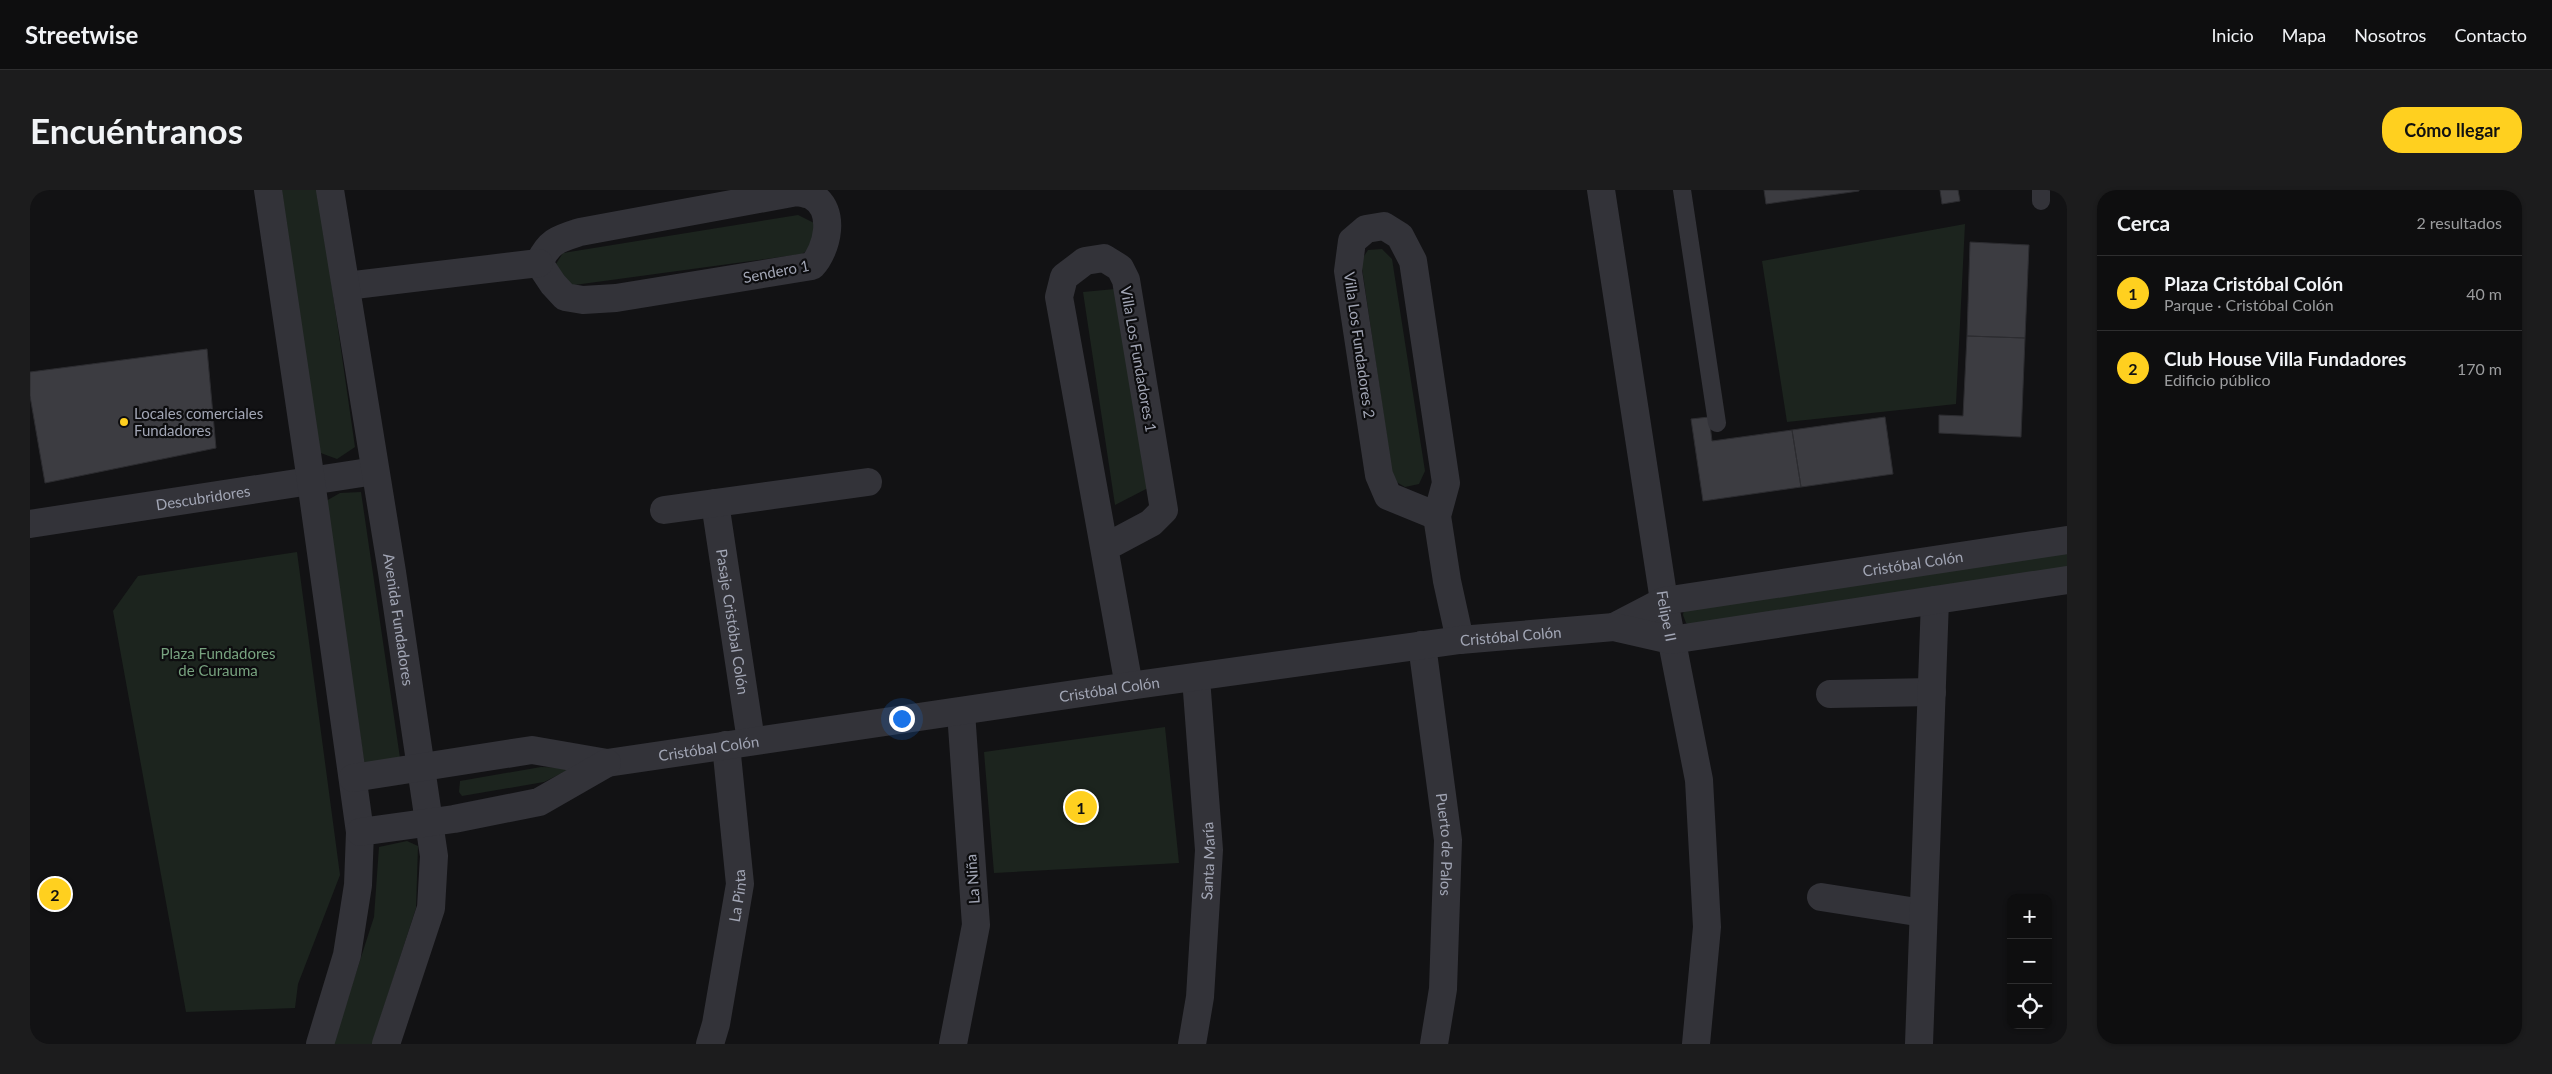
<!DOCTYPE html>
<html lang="es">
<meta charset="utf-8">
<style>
body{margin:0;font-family:Lato,sans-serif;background:#1c1c1d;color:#f1f3f6}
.controls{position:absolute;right:15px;bottom:15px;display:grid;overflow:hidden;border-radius:10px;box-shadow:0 1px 4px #0004}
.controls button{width:45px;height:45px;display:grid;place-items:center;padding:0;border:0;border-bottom:1px solid #2e2e2f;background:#0e0e0f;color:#f1f3f6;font:25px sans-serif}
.you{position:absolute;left:871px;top:528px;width:18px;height:18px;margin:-12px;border:4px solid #fff;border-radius:50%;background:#1a73e8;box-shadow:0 0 0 8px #1a73e833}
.badge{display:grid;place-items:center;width:32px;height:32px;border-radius:50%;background:#ffd01f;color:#111;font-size:16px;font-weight:700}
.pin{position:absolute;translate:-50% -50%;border:2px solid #fff;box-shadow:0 1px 5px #0006}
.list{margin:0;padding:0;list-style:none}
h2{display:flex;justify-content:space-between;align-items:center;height:65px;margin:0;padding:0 20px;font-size:21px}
h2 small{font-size:16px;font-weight:400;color:#9b9c9e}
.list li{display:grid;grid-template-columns:32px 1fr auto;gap:15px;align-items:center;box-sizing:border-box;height:75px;padding:0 20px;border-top:1px solid #2e2e2f}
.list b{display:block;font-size:19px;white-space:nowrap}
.list p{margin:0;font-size:16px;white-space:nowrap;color:#9b9c9e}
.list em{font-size:16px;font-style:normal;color:#9b9c9e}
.icon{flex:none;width:28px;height:28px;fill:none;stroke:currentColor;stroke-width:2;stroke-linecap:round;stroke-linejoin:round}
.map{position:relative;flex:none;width:2037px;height:854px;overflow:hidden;border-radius:20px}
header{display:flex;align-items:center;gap:30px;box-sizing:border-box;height:70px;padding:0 25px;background:#0e0e0f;border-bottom:1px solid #2e2e2f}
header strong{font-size:24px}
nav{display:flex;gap:28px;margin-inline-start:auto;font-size:18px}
.intro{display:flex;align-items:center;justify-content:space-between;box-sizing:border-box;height:120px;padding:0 30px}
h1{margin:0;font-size:35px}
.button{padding:12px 22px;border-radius:20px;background:#ffd01f;color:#111;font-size:18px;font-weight:700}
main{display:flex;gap:30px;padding:0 30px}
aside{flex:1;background:#0e0e0f;border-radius:20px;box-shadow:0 1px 4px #0004}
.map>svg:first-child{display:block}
.green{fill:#1c241e}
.building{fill:#3c3c41;stroke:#2c2c30}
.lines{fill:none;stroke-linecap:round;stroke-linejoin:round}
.service{stroke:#333339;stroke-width:18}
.minor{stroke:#333339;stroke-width:28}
.tertiary{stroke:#333339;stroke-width:28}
.poi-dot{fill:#ffd01f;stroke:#0d0d0f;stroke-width:2}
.labels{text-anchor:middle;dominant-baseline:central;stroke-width:4.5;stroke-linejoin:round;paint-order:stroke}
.street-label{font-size:15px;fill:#a2a6b5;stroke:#0d0d0f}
.poi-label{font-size:15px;fill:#a2a6b5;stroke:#0d0d0f;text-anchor:start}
.park-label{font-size:15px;fill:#77a27f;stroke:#0d0d0f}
</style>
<header>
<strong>Streetwise</strong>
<nav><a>Inicio</a><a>Mapa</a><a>Nosotros</a><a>Contacto</a></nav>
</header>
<div class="intro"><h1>Encuéntranos</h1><a class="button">Cómo llegar</a></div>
<main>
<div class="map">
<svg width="2037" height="854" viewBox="0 0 2037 854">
<rect width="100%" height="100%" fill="#121214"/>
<!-- green -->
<path class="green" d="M250 0H288L325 257 307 269 288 262Z
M768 25 784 33 785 55 772 64 537 96 524 77 533 63Z
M1935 34 1926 214 1757 232 1732 71Z
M1352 59 1362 69 1395 281 1389 294 1375 297 1363 290 1331 71 1338 60Z
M1085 99 1118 298 1085 315 1053 102Z
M331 302 370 568 351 578 334 572 296 311 310 303Z
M2037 360V380L1659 435 1656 433 1653 425 1654 419Z
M267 362 310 685 268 794 265 818 156 822 83 421 108 386Z
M1135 537 1149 673 964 683 954 562Z
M511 577 542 578 514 592 432 606 429 602 430 591Z
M377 651 388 656 386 718 342 854H303L344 727 349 657Z"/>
<!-- building -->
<path class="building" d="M1734 0H1829V1L1736 14Z
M1910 0H1928L1930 11 1912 14Z
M1940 52 1999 55 1995 148 1937 146Z
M1937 146 1995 148 1991 247 1909 243V225L1933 226Z
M177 159 186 258 15 293 0 206V182Z
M1679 227 1682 251 1762 240 1771 297 1673 311 1661 229Z
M1855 227 1863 284 1771 297 1762 240Z"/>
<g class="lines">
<!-- service -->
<path class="service" d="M1652 0 1687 233
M2011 11V0"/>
<!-- minor -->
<g class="minor">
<path id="s1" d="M1571 0 1634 411 1669 590 1677 737 1666 854"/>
<path d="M767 2C771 3 778 4 782 6 807 20 797 60 782 76L586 108 553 110 535 107 523 94 509 73C519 51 528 49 550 42Z"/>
<path d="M316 96 509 73"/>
<path id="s2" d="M685 313 721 551"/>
<path d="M634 320 838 292"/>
<path d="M1407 326 1358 306 1349 285 1318 81 1322 51 1336 39 1354 36 1370 46 1383 71 1416 293 1407 326 1417 391 1430 450"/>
<path id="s3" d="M0 334 345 281"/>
<path d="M1076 357 1121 333 1134 320 1096 90 1090 78 1074 68 1055 71 1034 87 1029 107 1099 496"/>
<path id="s4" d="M1392 455 1418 650 1413 799 1404 854"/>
<path d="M1800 504 1902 502"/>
<path d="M1791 707 1893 723"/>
<path id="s5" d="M680 854 686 834 710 694 696 555"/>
<path d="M923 854 946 735 931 522"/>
<path id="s6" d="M1162 854 1170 807 1179 660 1166 488"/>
<path d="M1889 854 1905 410"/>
</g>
<!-- tertiary -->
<g class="tertiary">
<path d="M238 0 281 291 330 642 328 695 317 765 290 854"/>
<path id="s7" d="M300 0 362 382 404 666 401 718 356 854"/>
<path id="s8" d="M1584 437 1634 411 2037 350"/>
<path id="s9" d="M323 588 502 560 577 573 1099 496 1430 450 1584 437 1641 450 2037 390"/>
<path d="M330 642 424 629 509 612 577 573"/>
</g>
</g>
<!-- markers -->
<circle class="poi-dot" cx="94" cy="232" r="5"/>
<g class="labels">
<!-- street labels -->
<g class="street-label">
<text transform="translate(746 81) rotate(-11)">Sendero 1</text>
<text transform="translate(1330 155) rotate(82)">Villa Los Fundadores 2</text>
<text transform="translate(1109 169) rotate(80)">Villa Los Fundadores 1</text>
<text stroke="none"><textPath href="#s3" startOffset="175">Descubridores</textPath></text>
<text stroke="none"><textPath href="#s8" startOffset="308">Cristóbal Colón</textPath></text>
<text stroke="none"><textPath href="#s1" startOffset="431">Felipe II</textPath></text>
<text stroke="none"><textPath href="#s7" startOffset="435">Avenida Fundadores</textPath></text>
<text stroke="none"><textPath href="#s2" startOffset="120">Pasaje Cristóbal Colón</textPath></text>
<text stroke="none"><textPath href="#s9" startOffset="1170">Cristóbal Colón</textPath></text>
<text stroke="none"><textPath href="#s9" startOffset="765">Cristóbal Colón</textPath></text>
<text stroke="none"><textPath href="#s9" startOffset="360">Cristóbal Colón</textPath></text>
<text stroke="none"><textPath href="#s4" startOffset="201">Puerto de Palos</textPath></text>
<text stroke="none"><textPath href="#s6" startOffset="184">Santa María</textPath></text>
<text transform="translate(942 689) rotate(-94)">La Niña</text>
<text stroke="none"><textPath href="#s5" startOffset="151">La Pinta</textPath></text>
</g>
<!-- poi labels -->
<g class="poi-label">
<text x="104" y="223">Locales comerciales<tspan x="104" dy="17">Fundadores</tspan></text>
</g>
<!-- park labels -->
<g class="park-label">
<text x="188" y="463">Plaza Fundadores<tspan x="188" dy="17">de Curauma</tspan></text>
</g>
</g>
</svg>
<div class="controls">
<button>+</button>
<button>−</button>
<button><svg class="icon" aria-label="locate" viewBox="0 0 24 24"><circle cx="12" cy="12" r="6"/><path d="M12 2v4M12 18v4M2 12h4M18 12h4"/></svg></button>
</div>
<div class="you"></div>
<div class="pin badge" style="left:1051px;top:617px">1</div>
<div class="pin badge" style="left:25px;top:704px">2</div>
</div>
<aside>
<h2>Cerca<small>2 resultados</small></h2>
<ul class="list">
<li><span class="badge">1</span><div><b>Plaza Cristóbal Colón</b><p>Parque · Cristóbal Colón</p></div><em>40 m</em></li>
<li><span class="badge">2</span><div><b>Club House Villa Fundadores</b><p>Edificio público</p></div><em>170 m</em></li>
</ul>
</aside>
</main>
